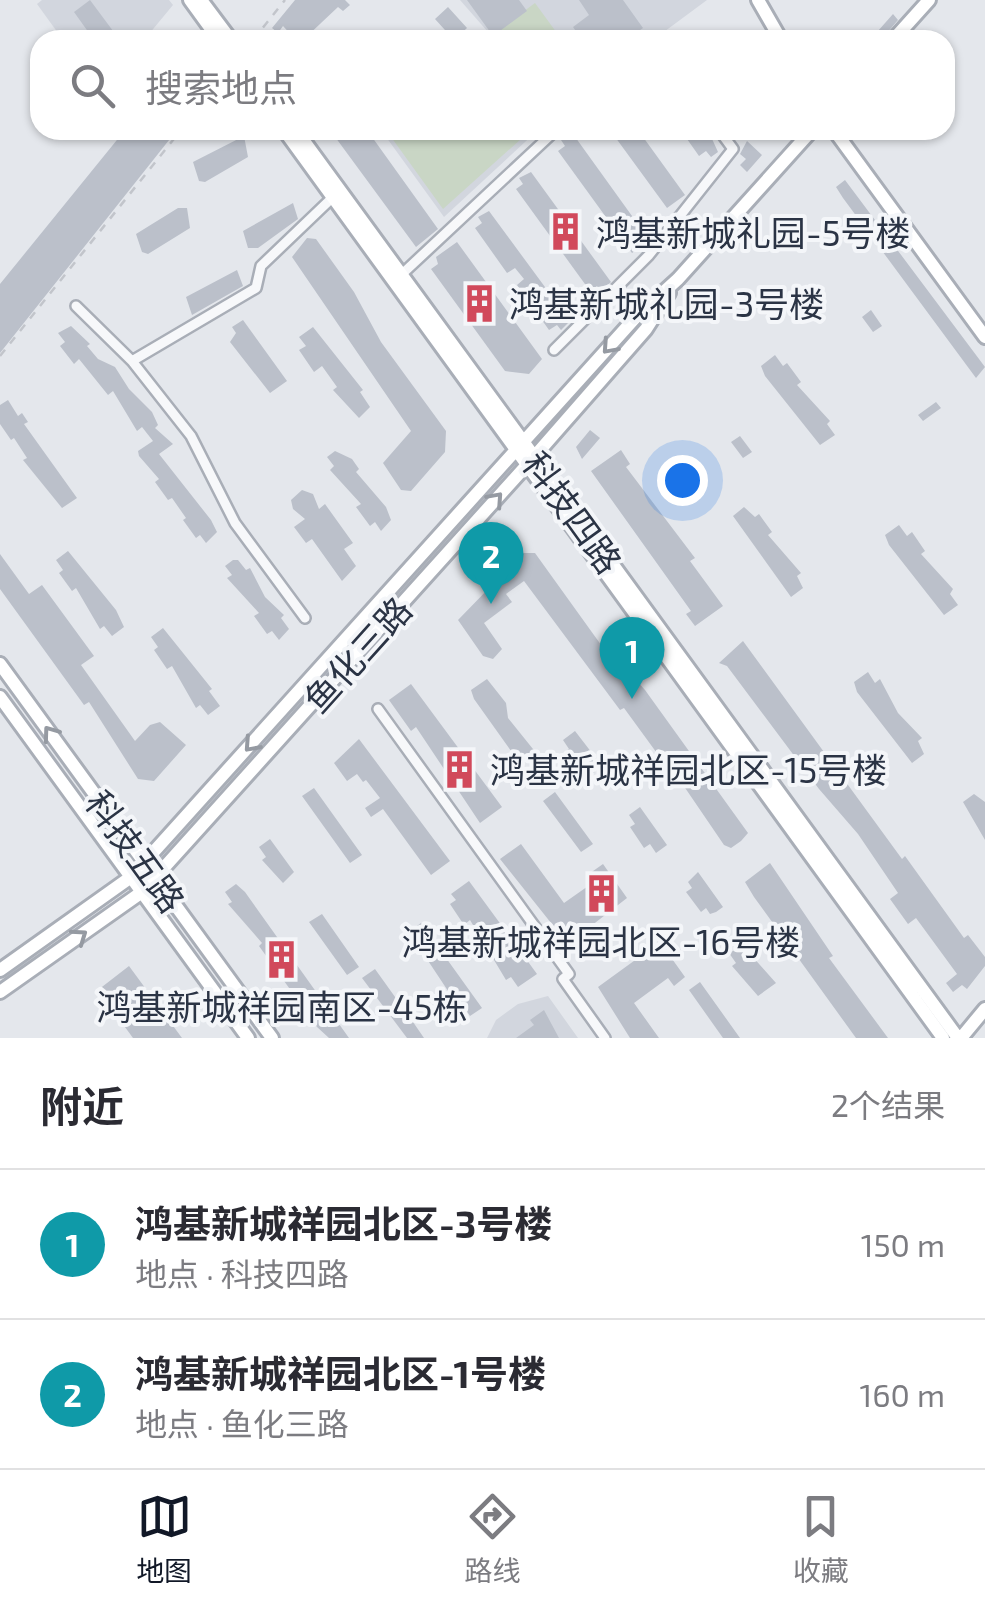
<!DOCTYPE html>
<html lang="zh">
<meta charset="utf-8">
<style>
body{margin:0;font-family:"Exo 2","Noto Sans SC",sans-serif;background:#f2f2f3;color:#2b2b33}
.you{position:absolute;left:682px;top:480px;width:35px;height:35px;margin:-25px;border:8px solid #fff;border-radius:50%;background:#1a73e8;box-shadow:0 0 0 15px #1a73e833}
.badge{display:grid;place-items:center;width:65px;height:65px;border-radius:50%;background:#111827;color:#fff;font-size:32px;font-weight:700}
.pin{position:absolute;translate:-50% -82px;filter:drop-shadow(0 2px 5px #0008)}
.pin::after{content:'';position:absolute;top:52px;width:35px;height:30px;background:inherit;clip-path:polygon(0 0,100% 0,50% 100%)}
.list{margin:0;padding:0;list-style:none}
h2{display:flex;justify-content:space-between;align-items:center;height:130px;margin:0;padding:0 40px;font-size:42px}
h2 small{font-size:32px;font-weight:400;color:#7c7c81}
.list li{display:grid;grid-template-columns:65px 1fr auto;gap:30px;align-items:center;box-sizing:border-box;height:150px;padding:0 40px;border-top:2px solid #e1e1e2}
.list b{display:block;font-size:38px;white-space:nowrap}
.list p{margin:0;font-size:32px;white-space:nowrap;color:#7c7c81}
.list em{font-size:32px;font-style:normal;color:#7c7c81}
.icon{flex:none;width:55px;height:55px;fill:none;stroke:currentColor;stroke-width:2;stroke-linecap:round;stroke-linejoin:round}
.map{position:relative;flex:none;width:985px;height:1038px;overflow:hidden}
.search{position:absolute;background:#fff;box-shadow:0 2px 8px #0004;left:30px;right:30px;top:30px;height:110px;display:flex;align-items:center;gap:25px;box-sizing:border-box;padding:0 35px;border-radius:30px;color:#7c7c81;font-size:38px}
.sheet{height:430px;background:#fff}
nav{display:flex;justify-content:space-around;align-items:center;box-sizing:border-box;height:140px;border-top:2px solid #e1e1e2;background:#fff;font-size:28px;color:#7c7c81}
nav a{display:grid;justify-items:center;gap:5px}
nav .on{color:#111827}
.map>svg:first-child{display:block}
.built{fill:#d2d6de}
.green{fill:#c9d6c5}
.building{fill:#bbc0ca}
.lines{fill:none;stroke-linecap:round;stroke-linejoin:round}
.street-casing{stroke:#a9aeb7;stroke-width:14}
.secondary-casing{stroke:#a9aeb7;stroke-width:18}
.path{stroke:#c2c5cb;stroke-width:2.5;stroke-dasharray:8 8;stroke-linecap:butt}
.street{stroke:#f7f8fa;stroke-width:9}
.secondary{stroke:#fff;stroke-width:12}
.oneway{stroke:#959aa2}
.labels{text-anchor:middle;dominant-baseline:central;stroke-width:8;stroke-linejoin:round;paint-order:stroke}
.poi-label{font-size:35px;fill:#2b3445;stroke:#f4f6f9;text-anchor:start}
.street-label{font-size:35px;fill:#2b3445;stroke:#f4f6f9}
</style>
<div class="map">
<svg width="985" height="1038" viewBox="0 0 985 1038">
<rect width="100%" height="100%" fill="#e4e7ec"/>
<!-- built -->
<path class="built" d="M42 0H169L173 5 144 40H63L37 4Z
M460 0H707L653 40H480L488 32Z
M381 130H538L444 217Z
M548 996 578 1038H487L496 1020 518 1004Z"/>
<!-- green -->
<path class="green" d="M535 3 562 40H486L492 35Z
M386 130H531L443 209Z"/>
<!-- building -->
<path class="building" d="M90 0 116 35 109 40H94L74 12Z
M295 0H345L350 5 343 11 338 7 303 40H296L283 26 278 33 272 28Z
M467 0H519L527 11 493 36Z
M579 0H623L643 28 626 40H582L573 27 589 15Z
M448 7 467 28 454 40 435 19Z
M893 14 898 20 881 40H870Z
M125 130H177L0 353V284Z
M330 130H367L438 229 416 247Z
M610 130H638L685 195 667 208Z
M691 130H708L718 152 711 157 706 151 699 156 687 139 694 134Z
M573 134 650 241 642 251 639 248 632 253 558 151 565 146 561 140Z
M244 136 248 157 205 182 199 181 193 162Z
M747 141 762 155 747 172 740 165 746 159 740 154Z
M531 172 611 282 601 291 597 286 590 291 516 189 523 184 519 178Z
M845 180 985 367 976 378 843 198 836 187Z
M293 203 298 219 258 248H248L243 231Z
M178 208H187L190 228 148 254 142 252 136 234Z
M489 211 570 321 561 330 557 325 549 330 517 285 524 279 515 268 507 273 475 228 482 223 478 217Z
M307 238 316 239 354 292 381 342 446 431 445 452 411 491 401 490 383 463 411 431 292 257Z
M457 242 542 359 529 374 505 371 431 269 438 264 436 257Z
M237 270 243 286 192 315 186 297Z
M871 310 882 326 873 332 862 317Z
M243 320 287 381 270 393 230 342 236 333 232 327Z
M71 326 90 344 87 346 98 359 115 367 129 389 152 412 158 425 155 428 173 444 159 454 211 520 217 532 206 543 200 535 196 538 183 520 186 518 172 498 168 500 155 482 159 479 139 456 138 451 153 441 142 427 137 431 113 391 108 395 79 359 74 364 60 346 65 342 58 333Z
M313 327 363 390 360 392 370 407 359 418 333 390 337 387 322 366 314 372 299 350 306 346 299 337Z
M775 355 783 366 787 363 801 382 797 385 830 421 827 424 835 435 820 445 765 376 761 366Z
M8 400 18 416 22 413 28 422 24 424 77 498 62 508 23 460 27 458 14 438 11 440 0 424V405Z
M936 402 941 408 923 421 918 415Z
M590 430 600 438 582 459 576 447Z
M740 436 752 452 743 458 731 442Z
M621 450 630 464 626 467 695 558 690 561 723 606 695 626 686 614 691 611 591 471Z
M335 451 352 459 359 469 356 472 386 507 391 520 381 531 375 522 370 526 356 507 361 504 330 470 334 466 327 457Z
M302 490 313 494 319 509 325 504 353 543 344 549 356 566 342 581 312 539 306 543 294 527 305 519 293 509 291 500Z
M744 507 755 517 759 514 772 532 768 535 801 573 797 576 803 588 791 597 733 516Z
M899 525 907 536 912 532 925 551 921 554 953 589 950 594 958 605 944 615 889 545 885 535Z
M68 551 116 610 124 627 112 636 104 626 100 629 76 588 72 591 59 573 63 570 56 560Z
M523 553H535L609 656 612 653 645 690 748 833 741 841 731 848 724 845 662 754 659 756 624 708 620 710 524 581 506 594 512 602 484 623 502 649 493 659 483 656 458 620Z
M0 554 29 594 42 585 94 656 81 665 135 741 150 725 160 722 186 745 154 781 138 779 89 702 84 705 0 589Z
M233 560H238L246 570 250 568 265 597 284 615 281 618 289 629 279 640 272 631 267 634 254 616 259 613 227 578 232 575 225 566Z
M163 628 212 689 209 691 220 706 208 715 200 705 196 708 172 666 167 669 154 650 158 647 151 637Z
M743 641 902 859 905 856 964 938 968 935 985 957V966L967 989 962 985 953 992 946 983 957 974 916 918 908 924 890 899 898 893 858 834 819 789 727 666 719 663Z
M868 672 875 683 880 679 898 713 922 738 918 741 924 754 912 763 857 692 854 682Z
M487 679 506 703 508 718 537 754 521 765 474 699 471 690Z
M411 684 502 807 480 823 416 727 411 731 389 700Z
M575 731 602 766 587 778 565 752 569 749 563 740Z
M359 739 450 861 431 875 383 809 371 817 365 808 380 798 366 780 363 782 357 774 347 781 334 763Z
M314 788 362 855 350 863 302 796Z
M555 792 593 844 581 852 543 801Z
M974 794 985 802V840L963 802Z
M640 807 667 845 656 853 650 844 644 848 630 827 635 824 629 815Z
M270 839 294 872 283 883 262 860 266 857 259 847Z
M521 844 564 903 591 884 586 876 603 864 627 898 582 933 583 940 575 946 567 935 563 938 500 859Z
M770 863 833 956 829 958 888 1038H856L754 897 745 882Z
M698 872 723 907 716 912 710 914 706 908 701 912 686 892 692 888 688 882Z
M469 881 537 974 518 987 511 977 506 980 470 920 464 925 450 904 456 900 451 894Z
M236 884 245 892 349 1038H329L317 1027 259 946 262 943 228 904 232 902 225 892Z
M322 914 359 967 347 975 309 922Z
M421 923 482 1008 470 1016 462 1004 458 1006 409 932Z
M660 942 685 977 674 986 668 978 634 1003 659 1038H630L598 987Z
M743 946 776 983 758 996 732 966 736 963 729 953Z
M129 966 182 1038H133L98 990Z
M375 969 413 1022 424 1038H407L362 978Z
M700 982 740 1038H723L689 990Z
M544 1010 559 1038H516L534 1025 530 1020Z"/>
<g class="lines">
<defs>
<path id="street" d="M401 275 556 130
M76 306 132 361 191 436 235 523 305 618
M554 350 649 255 733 149 719 130
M132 361 256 288 261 266 332 198
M378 709 569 974 563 979 605 1038"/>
<path id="secondary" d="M190 0 219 40
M201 0 231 40
M758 0 781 40
M893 40 929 0
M284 130 943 1038
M296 130 958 1038
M834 130 985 337
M0 664 272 1038
M0 697 248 1038
M0 970 131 877 635 318 678 279 812 130
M0 992 142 892 534 457 646 329 669 293
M961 1038 985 1009"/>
</defs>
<!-- street casing -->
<use href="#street" class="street-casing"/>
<!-- secondary casing -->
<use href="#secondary" class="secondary-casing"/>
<!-- path -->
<path class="path" d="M253 40 285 0
M0 356 181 130"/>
<!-- street -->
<use href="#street" class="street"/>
<!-- secondary -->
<use href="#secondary" class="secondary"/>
</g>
<!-- one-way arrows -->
<defs><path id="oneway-chevron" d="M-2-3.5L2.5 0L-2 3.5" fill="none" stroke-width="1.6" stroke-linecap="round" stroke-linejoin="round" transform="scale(2.5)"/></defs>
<g class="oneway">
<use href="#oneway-chevron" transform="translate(609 347) rotate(132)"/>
<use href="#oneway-chevron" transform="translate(496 499) rotate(-48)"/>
<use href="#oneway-chevron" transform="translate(50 733) rotate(-126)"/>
<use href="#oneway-chevron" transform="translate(251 745) rotate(132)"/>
<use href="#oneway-chevron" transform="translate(80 936) rotate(-35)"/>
</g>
<!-- icons -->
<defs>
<symbol id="building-bare" viewBox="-9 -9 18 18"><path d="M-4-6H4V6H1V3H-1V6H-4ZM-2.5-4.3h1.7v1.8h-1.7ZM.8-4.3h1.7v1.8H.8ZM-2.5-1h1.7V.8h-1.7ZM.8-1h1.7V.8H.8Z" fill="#d1495b" stroke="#f4f6f9" stroke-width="2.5" paint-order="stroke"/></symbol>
</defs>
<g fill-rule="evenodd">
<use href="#building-bare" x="538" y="204" width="55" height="55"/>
<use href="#building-bare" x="452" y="276" width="55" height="55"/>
<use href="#building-bare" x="432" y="742" width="55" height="55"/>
<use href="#building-bare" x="574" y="866" width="55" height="55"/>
<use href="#building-bare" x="254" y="932" width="55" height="55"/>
</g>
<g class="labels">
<!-- poi labels -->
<g class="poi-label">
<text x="596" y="232">鸿基新城礼园-5号楼</text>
<text x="509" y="303">鸿基新城礼园-3号楼</text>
<text x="490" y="769">鸿基新城祥园北区-15号楼</text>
<text x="601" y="941" text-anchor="middle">鸿基新城祥园北区-16号楼</text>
<text x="282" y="1006" text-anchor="middle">鸿基新城祥园南区-45栋</text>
</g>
<!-- street labels -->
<g class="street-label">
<text transform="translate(573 512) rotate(54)">科技四路</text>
<text transform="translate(357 654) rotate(-48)">鱼化三路</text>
<text transform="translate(136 851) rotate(54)">科技五路</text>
</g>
</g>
</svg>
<div class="you"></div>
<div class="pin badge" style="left:632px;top:699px;background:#0f9aa8">1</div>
<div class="pin badge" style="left:491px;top:604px;background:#0f9aa8">2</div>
<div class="search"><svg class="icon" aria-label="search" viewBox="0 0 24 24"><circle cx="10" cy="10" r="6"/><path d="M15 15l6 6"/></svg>搜索地点</div>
</div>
<section class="sheet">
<h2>附近<small>2个结果</small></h2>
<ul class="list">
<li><span class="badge" style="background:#0f9aa8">1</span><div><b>鸿基新城祥园北区-3号楼</b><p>地点 · 科技四路</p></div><em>150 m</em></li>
<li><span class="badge" style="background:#0f9aa8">2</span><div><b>鸿基新城祥园北区-1号楼</b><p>地点 · 鱼化三路</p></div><em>160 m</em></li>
</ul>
</section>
<nav>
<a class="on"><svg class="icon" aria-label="map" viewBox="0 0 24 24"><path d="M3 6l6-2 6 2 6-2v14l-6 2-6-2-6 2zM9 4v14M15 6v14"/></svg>地图</a>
<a><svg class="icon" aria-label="directions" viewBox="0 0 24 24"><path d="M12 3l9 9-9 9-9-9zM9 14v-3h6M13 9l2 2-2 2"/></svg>路线</a>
<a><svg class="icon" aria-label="saved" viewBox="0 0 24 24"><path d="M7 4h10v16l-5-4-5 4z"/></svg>收藏</a>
</nav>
